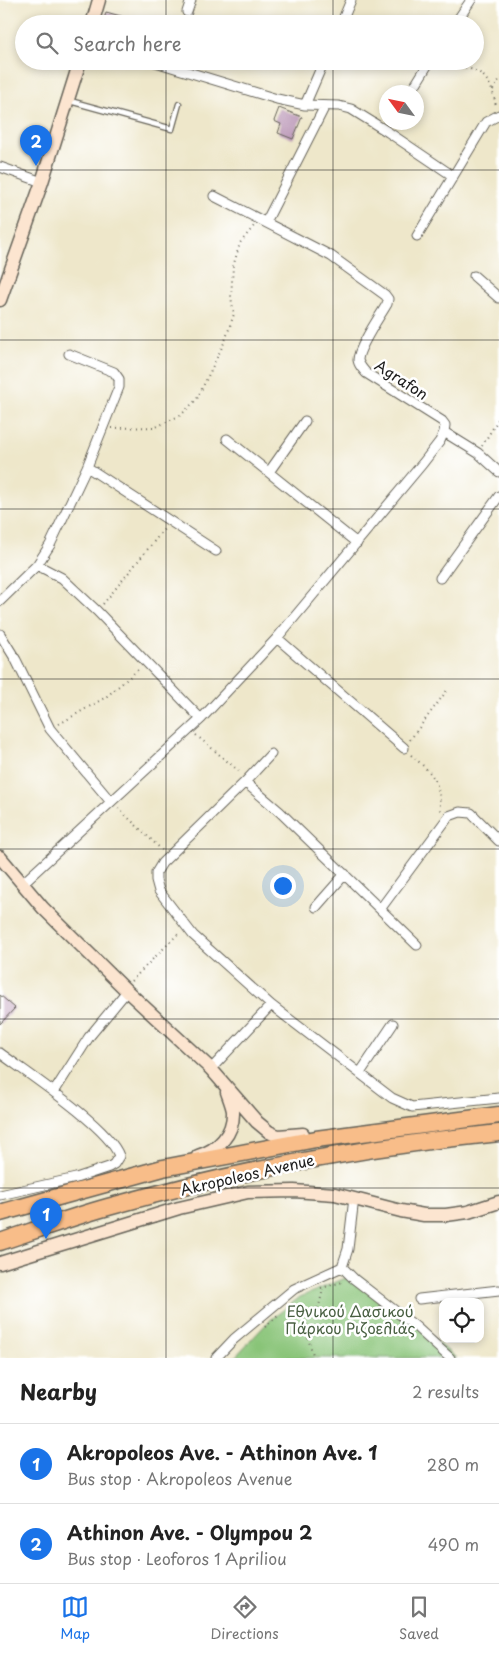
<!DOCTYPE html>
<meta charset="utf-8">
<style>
body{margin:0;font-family:"Playpen Sans",sans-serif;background:#f6f6f6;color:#222}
.controls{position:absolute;right:15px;bottom:15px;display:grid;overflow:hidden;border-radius:10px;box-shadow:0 2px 8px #0003}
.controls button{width:45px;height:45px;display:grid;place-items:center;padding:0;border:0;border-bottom:1px solid #e0e0e0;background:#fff;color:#222;font:25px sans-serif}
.compass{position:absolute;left:379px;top:85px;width:45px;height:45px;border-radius:50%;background:#fff;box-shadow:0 2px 8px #0003;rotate:303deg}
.you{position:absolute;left:282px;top:885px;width:18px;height:18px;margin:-12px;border:4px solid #fff;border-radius:50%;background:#1a73e8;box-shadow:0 0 0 8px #1a73e833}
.badge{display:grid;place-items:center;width:32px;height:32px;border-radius:50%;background:#1a73e8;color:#fff;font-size:16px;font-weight:700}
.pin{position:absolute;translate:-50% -41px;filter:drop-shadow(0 1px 2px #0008)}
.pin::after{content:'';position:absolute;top:26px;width:18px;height:15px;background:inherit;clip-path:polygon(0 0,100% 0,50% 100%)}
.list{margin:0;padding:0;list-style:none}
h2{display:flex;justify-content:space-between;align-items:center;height:65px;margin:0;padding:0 20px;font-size:21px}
h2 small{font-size:16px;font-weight:400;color:#767676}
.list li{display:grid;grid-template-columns:32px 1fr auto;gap:15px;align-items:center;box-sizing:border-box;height:80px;padding:0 20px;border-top:1px solid #e0e0e0}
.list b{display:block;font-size:19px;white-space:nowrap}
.list p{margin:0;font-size:16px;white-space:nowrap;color:#767676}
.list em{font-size:16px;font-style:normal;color:#767676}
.icon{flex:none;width:28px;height:28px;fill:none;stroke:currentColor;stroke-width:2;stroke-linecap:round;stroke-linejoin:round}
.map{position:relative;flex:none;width:499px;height:1358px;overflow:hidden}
.search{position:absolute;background:#fff;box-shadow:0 2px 8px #0003;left:15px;right:15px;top:15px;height:55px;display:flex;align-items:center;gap:12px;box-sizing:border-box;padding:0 18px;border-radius:28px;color:#767676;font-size:19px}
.sheet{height:225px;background:#fff}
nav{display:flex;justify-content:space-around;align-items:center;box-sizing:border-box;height:70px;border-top:1px solid #e0e0e0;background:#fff;font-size:14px;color:#767676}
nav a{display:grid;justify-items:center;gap:2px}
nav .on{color:#1a73e8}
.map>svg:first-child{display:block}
.green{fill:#89c478;stroke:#52704a}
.building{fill:#bb98b7}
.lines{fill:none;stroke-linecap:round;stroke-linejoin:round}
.lane-casing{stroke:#666359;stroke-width:7}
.street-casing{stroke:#666359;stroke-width:11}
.secondary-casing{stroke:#666359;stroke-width:15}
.highway-casing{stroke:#666359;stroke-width:19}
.path{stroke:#666359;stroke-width:2;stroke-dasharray:1 4;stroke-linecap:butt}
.lane{stroke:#fff;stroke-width:4.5}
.street{stroke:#fff;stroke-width:9}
.secondary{stroke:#fce5d0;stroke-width:12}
.highway{stroke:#f8bd89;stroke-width:16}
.grid{fill:none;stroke:#1c1c1c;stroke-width:1;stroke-opacity:0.55}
.labels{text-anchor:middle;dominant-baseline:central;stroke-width:5;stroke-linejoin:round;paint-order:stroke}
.street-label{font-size:15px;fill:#1c1c1c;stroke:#fff}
.park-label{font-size:15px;fill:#485f41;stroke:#fff}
</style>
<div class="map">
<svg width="499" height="1358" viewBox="0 0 499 1358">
<rect width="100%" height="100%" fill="#fff"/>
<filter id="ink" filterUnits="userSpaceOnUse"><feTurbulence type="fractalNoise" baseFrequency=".02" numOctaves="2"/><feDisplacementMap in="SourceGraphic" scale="10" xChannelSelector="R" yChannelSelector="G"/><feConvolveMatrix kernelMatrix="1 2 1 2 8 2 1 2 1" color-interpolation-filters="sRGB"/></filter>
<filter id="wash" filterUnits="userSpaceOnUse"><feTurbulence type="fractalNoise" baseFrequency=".0096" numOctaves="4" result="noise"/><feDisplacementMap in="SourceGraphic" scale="20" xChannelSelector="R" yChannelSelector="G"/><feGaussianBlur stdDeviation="1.12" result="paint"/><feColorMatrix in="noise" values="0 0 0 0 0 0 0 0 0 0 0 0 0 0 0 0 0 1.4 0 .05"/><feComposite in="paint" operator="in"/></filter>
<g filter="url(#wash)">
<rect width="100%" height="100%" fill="#eee7ca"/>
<!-- green -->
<path class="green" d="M353 1275 363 1278 456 1358H234L269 1321 300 1297Z"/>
<g id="blocks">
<!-- building -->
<path class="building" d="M106 12 139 21 138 24H103Z
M279 108 302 117 293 139 278 133 281 124 274 121Z
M0 995 15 1008 0 1024Z"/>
</g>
</g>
<g filter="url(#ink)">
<use href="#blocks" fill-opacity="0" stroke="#666359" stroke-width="1"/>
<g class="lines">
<defs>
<path id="lane" d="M70 101 172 129 179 104"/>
<path id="street" d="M187 12 191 0
M341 24 351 0
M455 24 471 0
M152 61 277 99 305 105 339 106 351 109 388 132 453 176
M411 92 430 61
M305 105 324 61
M0 167 42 182
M266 222 325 106
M417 236 486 122 499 115
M474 276 499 298
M444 432 478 453 499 472
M227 439 357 543
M87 467 216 551
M269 472 305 421
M37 565 62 578 97 611 201 719
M440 578 499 496
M0 601 37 565 50 545 87 467 119 387V379L114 372 69 354
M0 634 16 660 50 729 111 802
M277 638 404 748
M271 754 245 782 162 863 156 873V880L159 891 193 935 271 1005 392 1098 412 1107 499 1098
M245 782 280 812 417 945
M23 883 201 719 277 638 423 463 440 441 444 432 445 425 442 421 366 373C363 369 359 366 358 360 358 348 380 316 387 304L388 299 385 295 331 256 214 196
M316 907 345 874
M381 908 449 816 460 812 471 813 499 841
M0 1053C27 1073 110 1128 119 1156L114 1164 109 1167 76 1178 0 1195
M211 1069 271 1005
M360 1073 393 1024
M54 1092 89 1037 127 991
M342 1267 354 1279 415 1326 450 1358
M342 1267 348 1249 354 1198
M419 1299 499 1290
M216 1358 234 1339 294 1289 342 1267"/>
<path id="secondary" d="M92 24 99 0
M0 300 42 182 80 61
M0 857 43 908 127 991 211 1069 257 1122 269 1132 278 1136 303 1134
M198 1156C218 1150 234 1134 233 1111 232 1105 229 1098 227 1092
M0 1263 179 1208 248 1192 294 1191 335 1194 401 1211 424 1215H446L468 1212 499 1202"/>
<path id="highway" d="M0 1213 163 1168 316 1139 499 1115
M0 1242C36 1230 72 1217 108 1207 236 1171 367 1146 499 1133"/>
</defs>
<!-- lane casing -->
<use href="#lane" class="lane-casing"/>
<!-- street casing -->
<use href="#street" class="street-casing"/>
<!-- secondary casing -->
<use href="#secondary" class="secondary-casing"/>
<!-- highway casing -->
<use href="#highway" class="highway-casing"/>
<!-- path -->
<path class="path" d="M447 61C454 67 461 68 470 69 488 73 493 90 496 106
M493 90 499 80
M112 428 156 427 181 415 197 399 225 341 234 314 231 297 233 267 240 243 254 226
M482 446 499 418
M103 604 165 528
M59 724 106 697 139 669
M196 735 240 772
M410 740 448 689
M411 755C434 775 440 780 440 812
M118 808 162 850
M131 981 179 933
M321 1288 343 1282
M265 1327 279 1315
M314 1358 305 1328 310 1316 319 1306 323 1289"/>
<!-- lane -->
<use href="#lane" class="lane"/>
<!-- street -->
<use href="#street" class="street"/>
<!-- secondary -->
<use href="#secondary" class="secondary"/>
<!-- highway -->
<use href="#highway" class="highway"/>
</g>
</g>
<!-- grid -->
<path class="grid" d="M166 0V24M333 0V24M166 61V1358M333 61V1358M0 170H499M0 340H499M0 509H499M0 679H499M0 849H499M0 1019H499M0 1188H499"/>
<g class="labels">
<!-- street labels -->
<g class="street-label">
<text transform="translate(402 379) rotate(33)">Agrafon</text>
<text transform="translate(247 1174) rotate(-13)">Akropoleos Avenue</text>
</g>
<!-- park labels -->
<g class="park-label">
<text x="350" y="1310">Εθνικού Δασικού<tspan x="350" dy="17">Πάρκου Ριζοελιάς</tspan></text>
</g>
</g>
</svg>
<div class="controls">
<button><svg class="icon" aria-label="locate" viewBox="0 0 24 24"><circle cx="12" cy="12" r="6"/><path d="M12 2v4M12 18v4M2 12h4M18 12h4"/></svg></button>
</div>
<svg class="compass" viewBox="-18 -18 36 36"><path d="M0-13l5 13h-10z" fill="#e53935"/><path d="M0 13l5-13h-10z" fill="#767676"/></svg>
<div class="you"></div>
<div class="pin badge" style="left:46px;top:1239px">1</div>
<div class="pin badge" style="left:36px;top:166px">2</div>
<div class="search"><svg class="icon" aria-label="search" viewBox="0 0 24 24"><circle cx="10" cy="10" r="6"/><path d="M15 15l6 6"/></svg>Search here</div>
</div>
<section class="sheet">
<h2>Nearby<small>2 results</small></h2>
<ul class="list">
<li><span class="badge">1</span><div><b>Akropoleos Ave. - Athinon Ave. 1</b><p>Bus stop · Akropoleos Avenue</p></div><em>280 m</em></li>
<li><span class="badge">2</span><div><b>Athinon Ave. - Olympou 2</b><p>Bus stop · Leoforos 1 Apriliou</p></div><em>490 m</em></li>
</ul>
</section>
<nav>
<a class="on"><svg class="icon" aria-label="map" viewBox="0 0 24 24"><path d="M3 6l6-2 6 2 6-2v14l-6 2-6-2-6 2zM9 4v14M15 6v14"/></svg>Map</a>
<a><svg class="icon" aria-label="directions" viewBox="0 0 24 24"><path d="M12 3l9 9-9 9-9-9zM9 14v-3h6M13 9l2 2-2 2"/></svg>Directions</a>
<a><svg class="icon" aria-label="saved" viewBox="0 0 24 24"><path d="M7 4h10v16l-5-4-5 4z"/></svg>Saved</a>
</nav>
